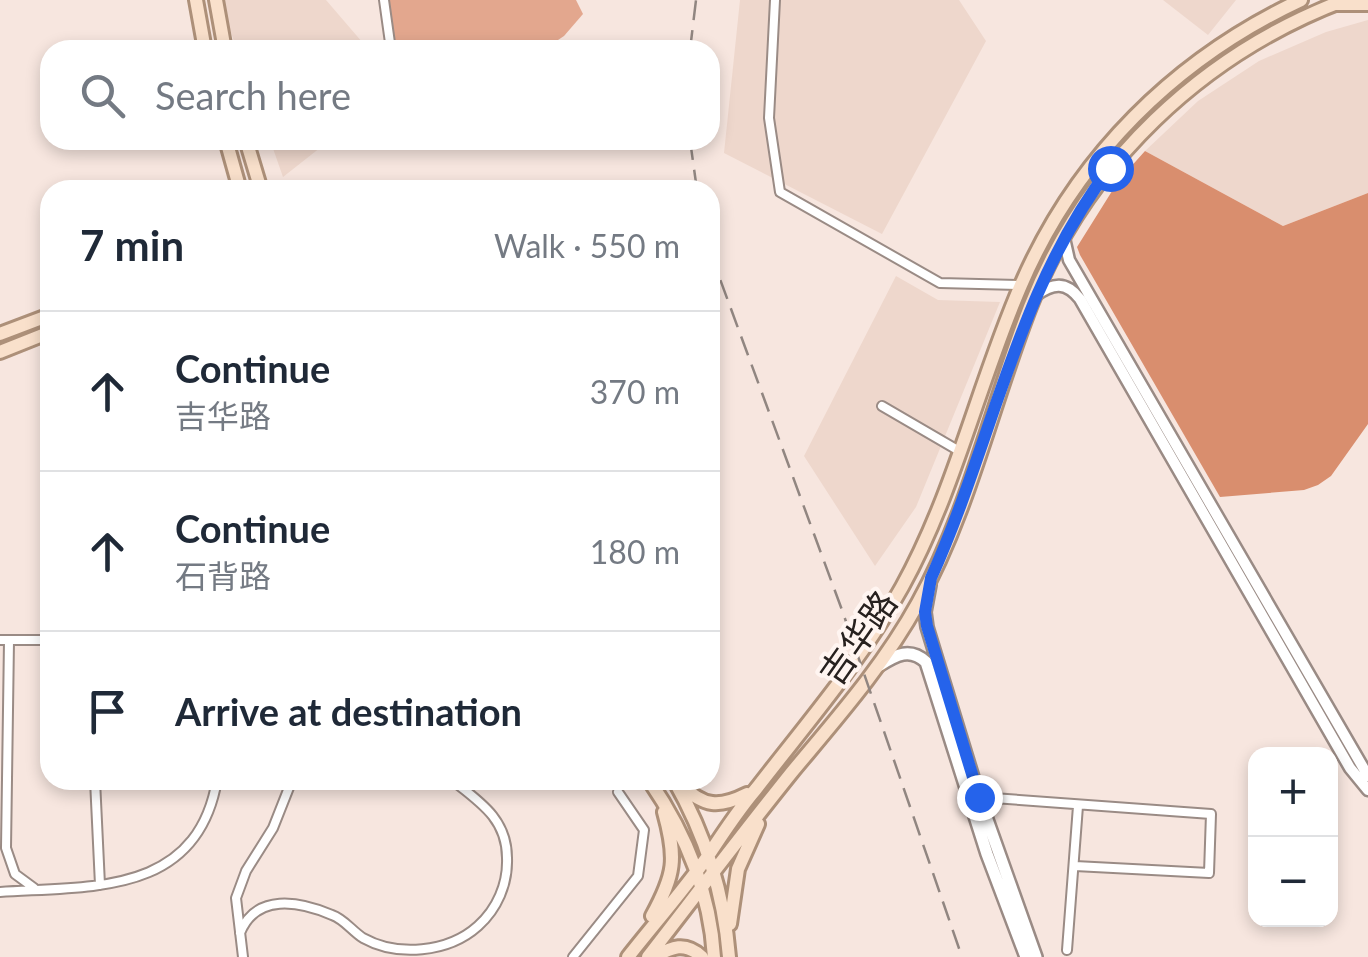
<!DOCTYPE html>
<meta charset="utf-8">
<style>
body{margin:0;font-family:Lato,"Noto Sans SC",sans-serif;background:#f2f2f3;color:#1f2937}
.controls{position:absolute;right:30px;bottom:30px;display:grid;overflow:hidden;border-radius:20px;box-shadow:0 5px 15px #0003}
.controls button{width:90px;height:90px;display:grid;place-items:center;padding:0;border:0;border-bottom:2px solid #e0e1e3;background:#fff;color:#1f2937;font:50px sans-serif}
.stop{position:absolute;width:30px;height:30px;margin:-22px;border:8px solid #2563eb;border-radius:50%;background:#fff}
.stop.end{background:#2563eb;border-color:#fff;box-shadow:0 2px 10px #0008}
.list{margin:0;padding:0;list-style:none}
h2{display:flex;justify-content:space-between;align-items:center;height:130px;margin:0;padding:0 40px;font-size:42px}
h2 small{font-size:32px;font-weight:400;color:#747a83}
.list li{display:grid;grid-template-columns:65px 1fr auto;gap:30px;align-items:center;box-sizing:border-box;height:160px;padding:0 40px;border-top:2px solid #e0e1e3}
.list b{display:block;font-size:38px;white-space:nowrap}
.list p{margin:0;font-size:32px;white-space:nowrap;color:#747a83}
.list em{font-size:32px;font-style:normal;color:#747a83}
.icon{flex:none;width:55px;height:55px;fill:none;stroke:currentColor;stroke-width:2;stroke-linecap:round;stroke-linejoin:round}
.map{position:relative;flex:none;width:1368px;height:957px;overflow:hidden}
.search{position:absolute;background:#fff;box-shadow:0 5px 15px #0003;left:40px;top:40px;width:680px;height:110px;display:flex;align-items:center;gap:25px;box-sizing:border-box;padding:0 35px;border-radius:30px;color:#747a83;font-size:38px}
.panel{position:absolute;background:#fff;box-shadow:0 5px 15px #0003;left:40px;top:180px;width:680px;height:610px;border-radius:30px}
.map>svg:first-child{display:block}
.industrial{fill:#eed7cc}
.green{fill:#e3a78e}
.forest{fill:#d98e6e}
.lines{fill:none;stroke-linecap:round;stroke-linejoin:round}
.minor-casing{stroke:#9a8b85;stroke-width:12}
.tertiary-casing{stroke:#9a8b85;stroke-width:15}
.secondary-casing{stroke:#9a8b85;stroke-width:16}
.primary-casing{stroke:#ad9079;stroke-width:18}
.minor{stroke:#fff;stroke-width:8}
.tertiary{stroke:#fff;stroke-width:10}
.secondary{stroke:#fff;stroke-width:11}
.primary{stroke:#f9e0cb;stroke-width:12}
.rail{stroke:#918681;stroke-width:2.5;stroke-dasharray:20 10;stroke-linecap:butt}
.route{stroke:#2563eb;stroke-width:12}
.labels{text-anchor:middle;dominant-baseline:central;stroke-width:8;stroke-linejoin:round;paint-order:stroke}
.street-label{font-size:35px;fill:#27211f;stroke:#fff5f1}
</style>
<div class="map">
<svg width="1368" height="957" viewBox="0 0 1368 957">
<rect width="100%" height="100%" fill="#f7e6df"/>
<!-- industrial -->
<path class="industrial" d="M220 0H326L369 50H237Z
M740 0H959L986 41 882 234 724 153Z
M1163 0H1236L1208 35Z
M1368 20V193L1283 226 1145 151 1198 101 1259 61 1326 32Z
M270 140H330L283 177Z
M896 276 938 300 1000 302 916 507 875 566 804 456Z"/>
<!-- green -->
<path class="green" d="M385 0H576L583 14 564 36 543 50H388L380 8Z"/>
<!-- forest -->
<path class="forest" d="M1145 151 1283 226 1368 193V424L1331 476 1318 485 1304 490 1220 497 1080 255 1077 247 1119 180Z"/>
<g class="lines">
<defs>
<path id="minor" d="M384 0 391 50
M775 0 769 118 780 192 940 283 1020 285
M485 50 502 49
M882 406 961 452
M0 640H50
M9 641 6 848 15 874 34 888
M95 780 100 885
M979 797 1211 814 1209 873 1075 866
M0 892C91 886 197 896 217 780
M240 933C256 893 299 901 332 915 344 919 352 931 363 938 397 957 448 953 478 926 497 909 508 884 507 858 507 819 480 802 452 780
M1067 950 1078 806
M243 957 236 898 246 871 273 828 292 780
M573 957 638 876 644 830 618 792"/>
<path id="tertiary" d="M1064 238 1069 260 1368 776
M1036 295C1053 283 1066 281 1080 299L1350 768 1368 790"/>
<path id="secondary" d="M930 585 925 612 927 627 979 797 1036 957
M880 665C896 655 910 647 926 662L987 854 1026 957"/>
<path id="primary" d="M196 0 205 50
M216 0 225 50
M1337 4H1368
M226 140 240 190
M246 140 261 190
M0 334 50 315
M0 352 50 332
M649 780C686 834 710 891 714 957
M674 780C705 834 724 895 729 957
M681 785C704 807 719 808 747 794
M652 916C675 874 677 859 664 812
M730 924 738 869 758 824
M628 957C654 924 683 891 708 856 723 833 738 810 756 789 807 723 861 661 902 587 955 491 978 384 1021 285 1076 157 1175 59 1301 0
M648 957C696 895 743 833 792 772 837 718 884 665 918 603 969 511 992 404 1030 307 1086 164 1202 54 1345 0
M654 957C672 947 685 941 702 957"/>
</defs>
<!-- minor casing -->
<use href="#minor" class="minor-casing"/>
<!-- tertiary casing -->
<use href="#tertiary" class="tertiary-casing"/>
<!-- secondary casing -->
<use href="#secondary" class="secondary-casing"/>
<!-- primary casing -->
<use href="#primary" class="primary-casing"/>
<!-- minor -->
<use href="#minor" class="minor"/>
<!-- tertiary -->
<use href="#tertiary" class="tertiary"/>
<!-- secondary -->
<use href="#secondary" class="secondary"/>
<!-- primary -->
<use href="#primary" class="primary"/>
<!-- rail -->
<path class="rail" d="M690 50 696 0
M690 140 697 190
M710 252 842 610 962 957"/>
</g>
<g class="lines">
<!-- route -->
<path class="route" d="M979 797 927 626 925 612 931 578C993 441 1017 289 1110 168"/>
</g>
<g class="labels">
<!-- street labels -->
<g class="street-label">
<text transform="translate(857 637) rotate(-55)">吉华路</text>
</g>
</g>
</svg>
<div class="controls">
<button>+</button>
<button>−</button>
</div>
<div class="stop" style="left:1110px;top:168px"></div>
<div class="stop end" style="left:979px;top:797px"></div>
<div class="search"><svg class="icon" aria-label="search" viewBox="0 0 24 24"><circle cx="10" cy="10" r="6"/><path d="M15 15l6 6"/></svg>Search here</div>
<section class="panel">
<h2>7 min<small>Walk · 550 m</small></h2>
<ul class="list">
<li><svg class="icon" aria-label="ahead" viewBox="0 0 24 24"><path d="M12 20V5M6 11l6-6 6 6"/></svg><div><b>Continue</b><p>吉华路</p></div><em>370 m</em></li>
<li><svg class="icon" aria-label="ahead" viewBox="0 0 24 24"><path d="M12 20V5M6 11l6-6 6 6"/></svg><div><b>Continue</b><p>石背路</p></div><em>180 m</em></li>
<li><svg class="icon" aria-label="arrive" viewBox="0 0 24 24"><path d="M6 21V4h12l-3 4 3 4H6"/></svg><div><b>Arrive at destination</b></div></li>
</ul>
</section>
</div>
